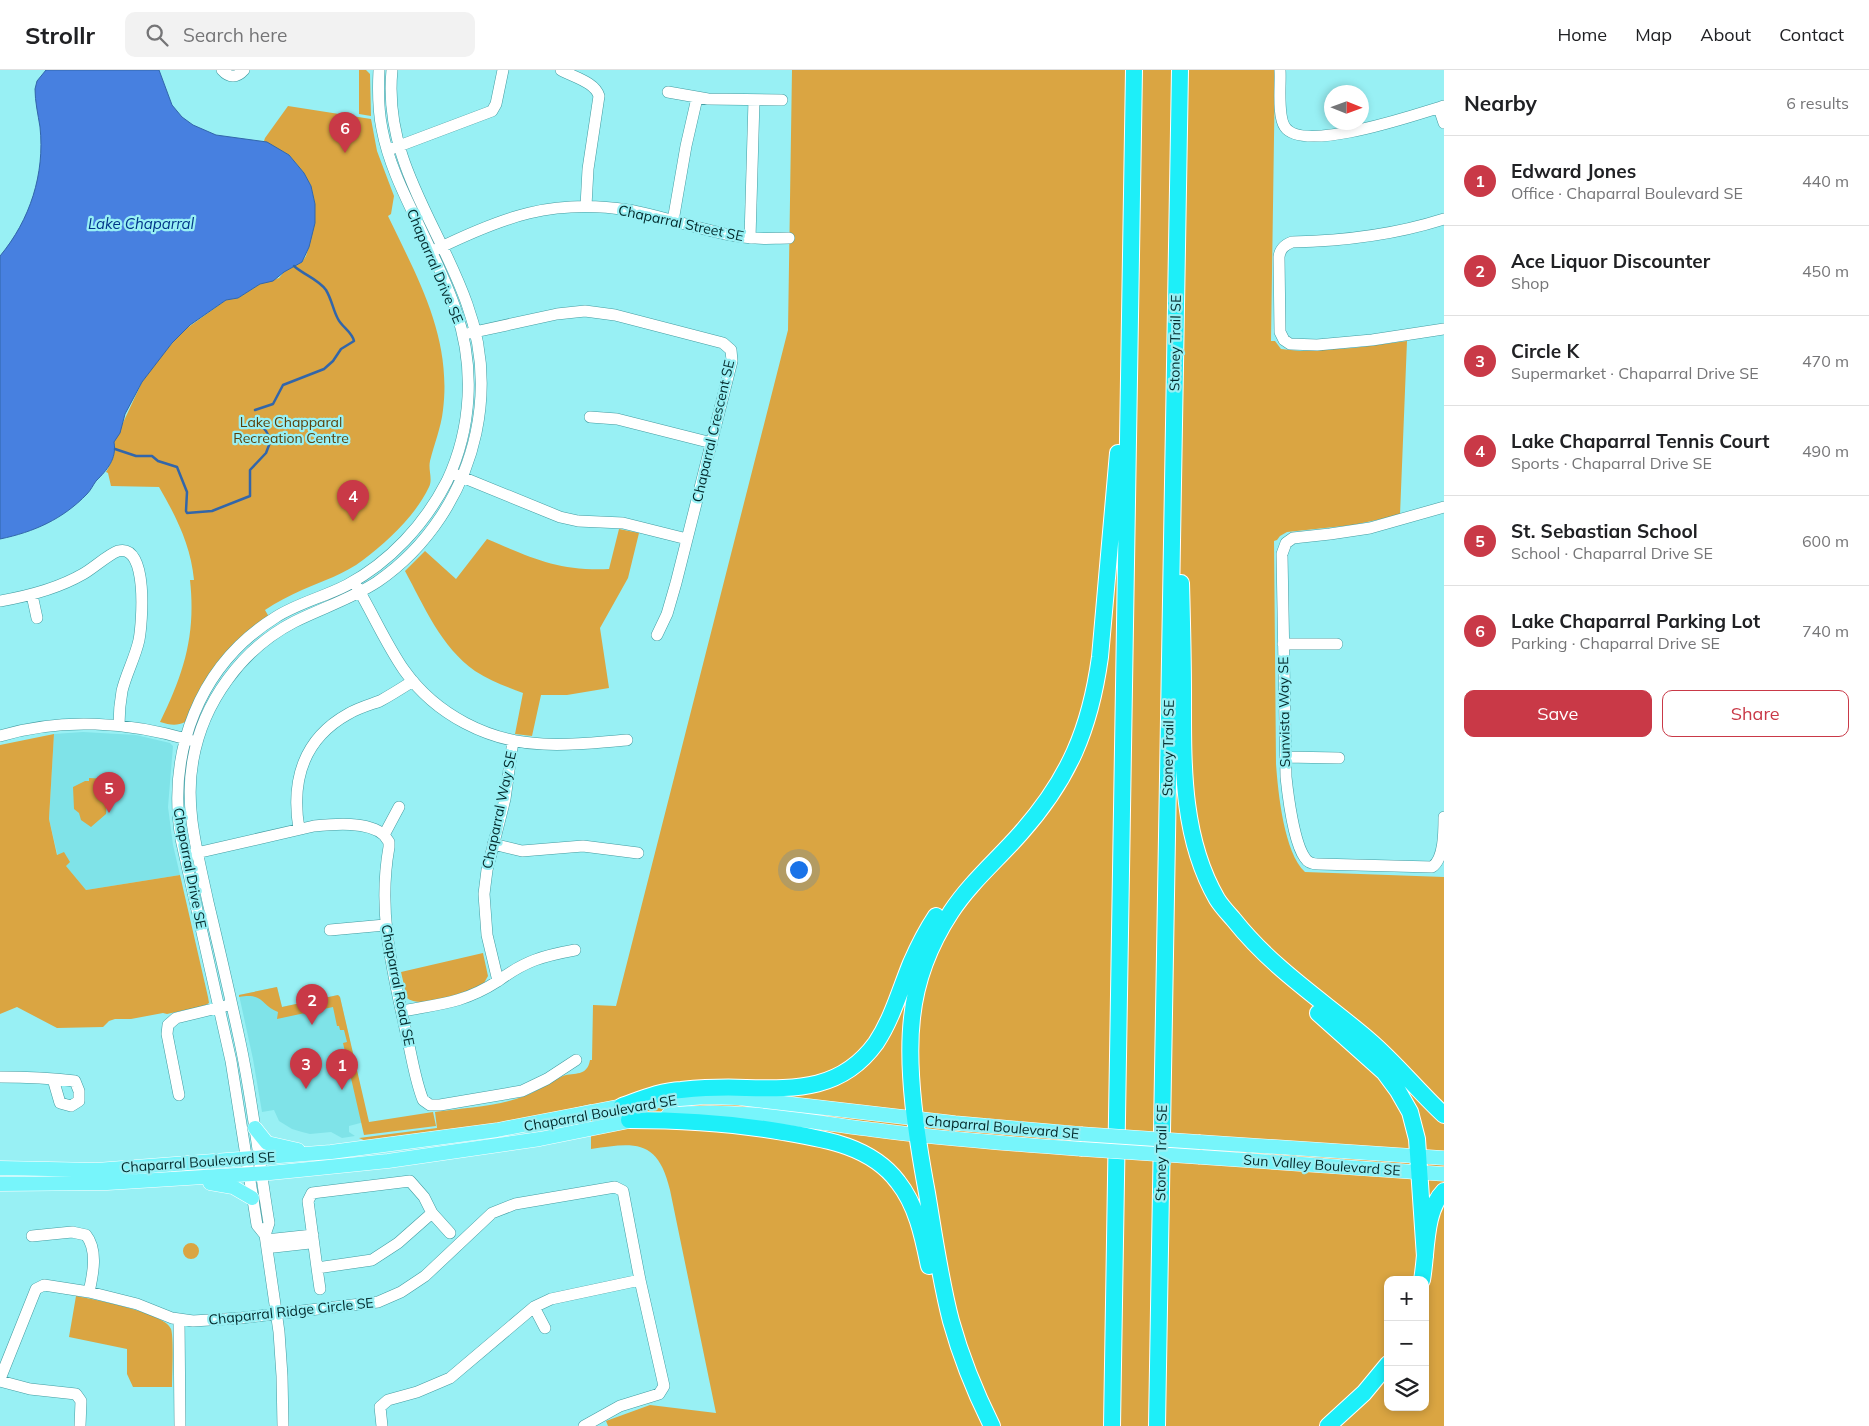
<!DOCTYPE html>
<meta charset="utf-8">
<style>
body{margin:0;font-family:Mulish,sans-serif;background:#f2f2f2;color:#202124}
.controls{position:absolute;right:15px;bottom:15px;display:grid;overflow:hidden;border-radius:10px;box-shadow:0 2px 8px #0003}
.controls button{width:45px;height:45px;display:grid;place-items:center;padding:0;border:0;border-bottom:1px solid #e0e0e0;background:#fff;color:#202124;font:25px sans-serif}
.compass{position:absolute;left:1324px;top:15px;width:45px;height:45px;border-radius:50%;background:#fff;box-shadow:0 2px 8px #0003;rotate:91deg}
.you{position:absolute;left:798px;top:799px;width:18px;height:18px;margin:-12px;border:4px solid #fff;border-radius:50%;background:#1a73e8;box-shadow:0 0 0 8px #1a73e833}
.badge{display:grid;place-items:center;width:32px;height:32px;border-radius:50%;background:#c93947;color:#fff;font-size:16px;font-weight:700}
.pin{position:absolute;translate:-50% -41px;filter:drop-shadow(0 1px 2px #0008)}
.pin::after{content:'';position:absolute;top:26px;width:18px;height:15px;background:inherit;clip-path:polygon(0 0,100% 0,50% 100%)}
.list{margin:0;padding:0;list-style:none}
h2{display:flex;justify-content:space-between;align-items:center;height:65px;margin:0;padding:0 20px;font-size:21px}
h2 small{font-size:16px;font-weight:400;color:#757577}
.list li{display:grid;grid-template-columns:32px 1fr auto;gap:15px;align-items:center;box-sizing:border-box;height:90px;padding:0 20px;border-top:1px solid #e0e0e0}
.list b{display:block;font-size:19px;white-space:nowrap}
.list p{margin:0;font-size:16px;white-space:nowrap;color:#757577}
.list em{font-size:16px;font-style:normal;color:#757577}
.actions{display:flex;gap:10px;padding:15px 20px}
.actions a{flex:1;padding:11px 0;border:1px solid #c93947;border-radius:10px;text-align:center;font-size:18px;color:#c93947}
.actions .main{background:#c93947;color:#fff}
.icon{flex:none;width:28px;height:28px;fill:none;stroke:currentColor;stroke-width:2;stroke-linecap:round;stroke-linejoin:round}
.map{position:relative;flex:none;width:1444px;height:1356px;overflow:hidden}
header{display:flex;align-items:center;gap:30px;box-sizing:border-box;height:70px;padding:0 25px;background:#fff;border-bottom:1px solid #e0e0e0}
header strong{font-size:24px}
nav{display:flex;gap:28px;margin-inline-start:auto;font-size:18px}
.search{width:350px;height:45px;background:#f2f2f2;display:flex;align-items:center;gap:12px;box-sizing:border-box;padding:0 18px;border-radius:10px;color:#757577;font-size:19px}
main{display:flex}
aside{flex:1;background:#fff}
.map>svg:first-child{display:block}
.built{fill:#7fe3e8}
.green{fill:#daa542;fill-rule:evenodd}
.water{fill:#4780e0;stroke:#3266aa}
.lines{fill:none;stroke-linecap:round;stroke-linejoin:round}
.stream{stroke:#3266aa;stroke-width:2.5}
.minor-casing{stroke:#439ca1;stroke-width:12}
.major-casing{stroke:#fff;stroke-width:15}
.highway-casing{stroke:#fff;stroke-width:18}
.minor{stroke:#fff;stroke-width:11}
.major{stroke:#77f5fb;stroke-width:14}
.highway{stroke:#1deff9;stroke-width:16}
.major-bridge-casing{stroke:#fff;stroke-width:15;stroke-linecap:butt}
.major-bridge{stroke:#77f5fb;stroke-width:14}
.labels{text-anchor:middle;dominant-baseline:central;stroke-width:4.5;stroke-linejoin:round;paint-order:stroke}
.street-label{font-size:14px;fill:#02292b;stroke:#98f0f4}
.park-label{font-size:14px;fill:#5a400b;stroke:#98f0f4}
.water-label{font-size:15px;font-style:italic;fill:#003589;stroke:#98f0f4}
</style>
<header>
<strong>Strollr</strong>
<div class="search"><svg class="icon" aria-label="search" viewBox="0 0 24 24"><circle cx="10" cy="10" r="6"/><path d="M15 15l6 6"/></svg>Search here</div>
<nav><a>Home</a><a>Map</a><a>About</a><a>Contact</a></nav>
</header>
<main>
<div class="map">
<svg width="1444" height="1356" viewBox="0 0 1444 1356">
<rect width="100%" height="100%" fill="#98f0f4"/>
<!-- built -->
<path class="built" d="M83 662 136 665 170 673 173 676 168 737 173 775 180 805 86 820 58 787 49 749 54 664Z
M277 917 282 937 338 925 340 927 368 1051 349 1056V1062L355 1066 342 1068 331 1062 310 1064 302 1062 292 1059 279 1051 274 1040 262 1042 253 989 239 925Z"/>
<!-- green -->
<path class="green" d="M359 0H366L370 4 371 46 359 44Z
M792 0H1275L1271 271H1275L1281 279 1300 281 1353 278 1407 271 1400 445 1353 455 1287 462 1280 466 1277 470 1274 471 1276 694C1278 722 1284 783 1305 802L1444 807V1356H608L606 1351 650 1335 716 1343 670 1120C658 1069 635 1072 591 1079V1034L528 1049 368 1072 359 1068 437 1058 435 1042C463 1038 495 1037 522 1027 537 1022 549 1012 563 1006 575 1002 587 1007 590 990H592L593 935 616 936 788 260ZM1388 1210H1425V1337H1388Z
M288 36 371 49 377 81 394 126 391 144 388 146C418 209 452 267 443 340 441 358 434 374 430 391 428 400 433 409 429 417 416 445 387 472 363 490 345 504 322 511 302 520 289 526 277 532 265 540L269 547 262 551 185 652C177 656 170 655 160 652 184 603 196 565 190 510H194C191 476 176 446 159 417L111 416 108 403 106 402C112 392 116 383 114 372L142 312 161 286 183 261 226 230 238 228 260 214 279 208 284 202 302 192 306 186 315 153V134L311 116 304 103 289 85 264 71 265 68Z
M619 459 639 463 628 508 600 558 609 618 567 625H541L532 666 515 664 523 623C507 617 490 611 475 601 441 577 424 536 405 501L425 481 456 509 487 469C532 488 557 501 609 499Z
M54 664 49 749 57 785 64 782 70 792 66 796 86 820 180 805 208 927 209 933 204 936 167 944 163 943 131 949H115L109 951 103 957 57 958 17 937 0 944V675Z
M89 708 108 709 106 744 91 757 81 750 79 743 74 739 73 717 85 711H89Z
M483 883 488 906 484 913C468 922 421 940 407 928L401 902Z
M277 917 282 937 338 925 340 927 369 1052 433 1042 436 1056 364 1065 343 973 347 972 344 960H340L339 956H337L333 937 277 949 278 942C261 936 264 922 239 927V925Z
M183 1181a8 8 0 1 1 16 0a8 8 0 1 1-16 0Z
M76 1226C93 1229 166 1243 171 1259 174 1269 172 1304 172 1317H133L127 1304V1279L69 1267Z"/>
<!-- water -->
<path class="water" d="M46 0H159L172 35 182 47 193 55 216 65 267 72 289 85 304 103 311 116 315 134V153L309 177 302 192 284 202 273 211 260 214 238 228 226 230 190 255 172 273 142 312 125 344 120 363 114 372C117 389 107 400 96 411 93 415 91 420 87 424 63 449 34 462 0 469V186C30 150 45 104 40 57 38 44 35 32 35 19L37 11Z"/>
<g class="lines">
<!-- stream -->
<path class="stream" d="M255 340 273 334 283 315 324 299 333 291 341 279 354 271C352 262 342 257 338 249 333 240 332 230 326 220 318 209 304 205 294 196
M115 379 136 386H152L158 391 177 397 187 422 186 441 187 443 212 441 250 426V400L266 383 271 370 266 361 255 348"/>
<defs>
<path id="minor" d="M222 0C229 8 237 8 244 0
M561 0C573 7 595 12 599 26L588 99 586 136
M1280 0C1281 14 1277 46 1285 57 1303 84 1417 44 1444 36
M668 22 708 29 782 30
M1439 38 1444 53
M391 79 492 41 496 34 503 0
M1444 149C1394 165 1344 171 1292 172 1284 175 1280 179 1279 187L1280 262 1284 270 1290 274 1317 275 1372 270 1444 259
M673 151 686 76 697 28
M750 168 754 30
M437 179C503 147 553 128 628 140 664 146 699 160 736 166 753 170 771 168 789 168
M470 263 557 244 585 241 615 245 723 273 731 280 732 291 676 513 667 544 657 565
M590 347 617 349 712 373
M457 405 560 447 578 451 623 453 687 469
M1444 437 1370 458 1330 464 1293 468 1286 473 1282 484 1286 707C1288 726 1294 773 1305 788 1308 793 1313 794 1318 794L1432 797C1444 789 1444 763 1444 747
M357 517C373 544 386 574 404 600 436 645 489 672 543 674 571 676 599 672 627 670
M32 525 37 548
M0 531C29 526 57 519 83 504 92 499 109 484 118 481 149 473 142 554 139 570 135 588 126 604 122 621 120 632 119 643 119 655
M1283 574H1337
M0 666C62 647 129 652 190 670
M1285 687 1339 688
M399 737 384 765 389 772V777C377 844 393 902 407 967 412 987 415 1010 423 1030L430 1035H440L522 1021 547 1009 576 990
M299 759C291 711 303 669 348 644 358 638 369 635 380 631 391 625 402 618 413 611
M493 774 522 781 583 776 638 783
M192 784 314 756C334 754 368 751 384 765
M330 860 385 855
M498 911C525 891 542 886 575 880
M402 941C440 934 464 933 498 911L487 865 484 824 487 800 505 729 513 671
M0 1007C25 1007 50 1008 75 1011L79 1021V1031L71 1036 60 1033 53 1009
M179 1025 167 964 168 955 176 948 225 936
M432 1143 398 1173 372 1190 317 1198 308 1131 312 1123 410 1111 424 1127 432 1143 450 1163
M265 1165 257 1155 231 991 181 769C167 681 199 595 276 547 298 533 324 527 347 515 390 492 425 454 447 411 472 358 475 296 456 241 446 210 430 179 416 149 402 120 388 91 382 59 378 40 378 20 379 0
M32 1166 72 1162 86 1165C98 1180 93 1204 89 1222
M266 1170 313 1165
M274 1177 310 1173
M317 1198 320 1219
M534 1237 545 1258
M179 1249 180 1356
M0 1309 36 1219 44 1215 89 1222 137 1234 172 1248 193 1251 241 1248 378 1232 401 1222 425 1206 492 1143 515 1134 615 1117 623 1121 640 1210 664 1316 659 1324 620 1336 584 1356
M0 1311 30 1319 76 1324 81 1331 80 1356
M283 1356 282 1306 279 1262 265 1165 269 1153C259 1093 253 1032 240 972 230 925 219 878 208 832 198 784 184 738 193 690 203 632 242 579 294 552 322 538 351 529 377 512 428 477 463 423 476 363 485 320 482 275 467 234 439 154 383 90 392 0
M382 1356 380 1337 388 1330 417 1322 450 1308 534 1237 551 1229 640 1210"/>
<path id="major" d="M653 1031 706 1027 739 1028 955 1053 1081 1064
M668 1045C738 1037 808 1052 876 1060 944 1069 1013 1074 1081 1079
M255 1058 267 1073 298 1080
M1200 1072 1444 1088
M1200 1087 1444 1104
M0 1098 97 1100 331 1082 497 1060 632 1034
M210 1113 233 1117 252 1128
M0 1114 107 1113 270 1103 388 1091 540 1069 640 1049"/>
<path id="highway" d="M1181 513C1182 550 1183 587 1183 623 1183 693 1181 767 1217 829 1222 837 1228 843 1234 850 1273 899 1322 930 1369 970 1396 993 1418 1021 1444 1045
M1318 943 1384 1002 1398 1021 1410 1042 1417 1069 1425 1187
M622 1036C642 1029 660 1021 681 1020 702 1018 724 1017 746 1018 797 1019 842 1020 876 973 892 949 900 920 911 893 918 877 926 861 936 846
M629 1050C681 1050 731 1053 783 1062 825 1069 871 1076 898 1112 917 1136 923 1167 929 1196
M1422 1210C1427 1183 1424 1141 1444 1121
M992 1356C975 1322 961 1287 951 1251 940 1209 934 1165 927 1123 917 1069 906 1001 912 948 916 909 930 874 951 842 970 813 997 790 1020 764 1069 709 1090 659 1100 587L1118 383
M1112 1356 1134 0
M1157 1356 1180 0
M1328 1356 1364 1323 1388 1294"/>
</defs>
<!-- minor casing -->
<use href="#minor" class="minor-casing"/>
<!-- major casing -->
<use href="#major" class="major-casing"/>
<!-- highway casing -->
<use href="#highway" class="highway-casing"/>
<!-- minor -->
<use href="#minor" class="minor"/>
<!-- major -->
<use href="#major" class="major"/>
<!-- highway -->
<use href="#highway" class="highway"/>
<defs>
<path id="major-bridge" d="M1081 1064 1200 1072
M1081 1079 1200 1087"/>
</defs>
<!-- major-bridge casing -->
<use href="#major-bridge" class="major-bridge-casing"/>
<!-- major-bridge -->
<use href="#major-bridge" class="major-bridge"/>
</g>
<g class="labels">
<!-- street labels -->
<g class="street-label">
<text transform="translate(681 153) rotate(12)">Chaparral Street SE</text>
<text transform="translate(435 196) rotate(67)">Chaparral Drive SE</text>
<text transform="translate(1175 273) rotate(-89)">Stoney Trail SE</text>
<text transform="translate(713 361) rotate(-77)">Chaparral Crescent SE</text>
<text transform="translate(1284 642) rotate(-91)">Sunvista Way SE</text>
<text transform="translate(1168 678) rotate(-89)">Stoney Trail SE</text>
<text transform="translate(499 740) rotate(-78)">Chaparral Way SE</text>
<text transform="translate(190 798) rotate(79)">Chaparral Drive SE</text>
<text transform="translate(398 915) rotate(79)">Chaparral Road SE</text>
<text transform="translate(600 1043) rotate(-10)">Chaparral Boulevard SE</text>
<text transform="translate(1002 1057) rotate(5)">Chaparral Boulevard SE</text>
<text transform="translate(1161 1083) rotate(-89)">Stoney Trail SE</text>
<text transform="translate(198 1092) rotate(-4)">Chaparral Boulevard SE</text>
<text transform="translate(1322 1095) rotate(4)">Sun Valley Boulevard SE</text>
<text transform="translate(291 1241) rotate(-6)">Chaparral Ridge Circle SE</text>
</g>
<!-- park labels -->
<g class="park-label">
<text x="291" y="352">Lake Chapparal<tspan x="291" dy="16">Recreation Centre</tspan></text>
</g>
<!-- water labels -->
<g class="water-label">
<text x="141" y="153">Lake Chaparral</text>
</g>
</g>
</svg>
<div class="controls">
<button>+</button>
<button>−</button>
<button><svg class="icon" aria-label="layers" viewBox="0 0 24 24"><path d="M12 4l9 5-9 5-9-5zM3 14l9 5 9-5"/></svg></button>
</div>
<svg class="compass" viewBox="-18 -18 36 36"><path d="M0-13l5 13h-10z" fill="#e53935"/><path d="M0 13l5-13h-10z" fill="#757577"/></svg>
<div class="you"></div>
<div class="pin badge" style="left:342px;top:1020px">1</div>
<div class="pin badge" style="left:312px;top:955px">2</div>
<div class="pin badge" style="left:306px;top:1019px">3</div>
<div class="pin badge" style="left:353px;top:451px">4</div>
<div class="pin badge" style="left:109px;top:743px">5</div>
<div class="pin badge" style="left:345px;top:83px">6</div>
</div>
<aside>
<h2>Nearby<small>6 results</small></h2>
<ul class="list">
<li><span class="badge">1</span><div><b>Edward Jones</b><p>Office · Chaparral Boulevard SE</p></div><em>440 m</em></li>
<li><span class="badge">2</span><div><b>Ace Liquor Discounter</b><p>Shop</p></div><em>450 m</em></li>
<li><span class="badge">3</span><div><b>Circle K</b><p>Supermarket · Chaparral Drive SE</p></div><em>470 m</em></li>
<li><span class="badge">4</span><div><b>Lake Chaparral Tennis Court</b><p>Sports · Chaparral Drive SE</p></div><em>490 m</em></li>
<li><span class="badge">5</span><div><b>St. Sebastian School</b><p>School · Chaparral Drive SE</p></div><em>600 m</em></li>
<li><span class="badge">6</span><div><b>Lake Chaparral Parking Lot</b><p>Parking · Chaparral Drive SE</p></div><em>740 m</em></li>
</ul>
<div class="actions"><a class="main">Save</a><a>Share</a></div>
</aside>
</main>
